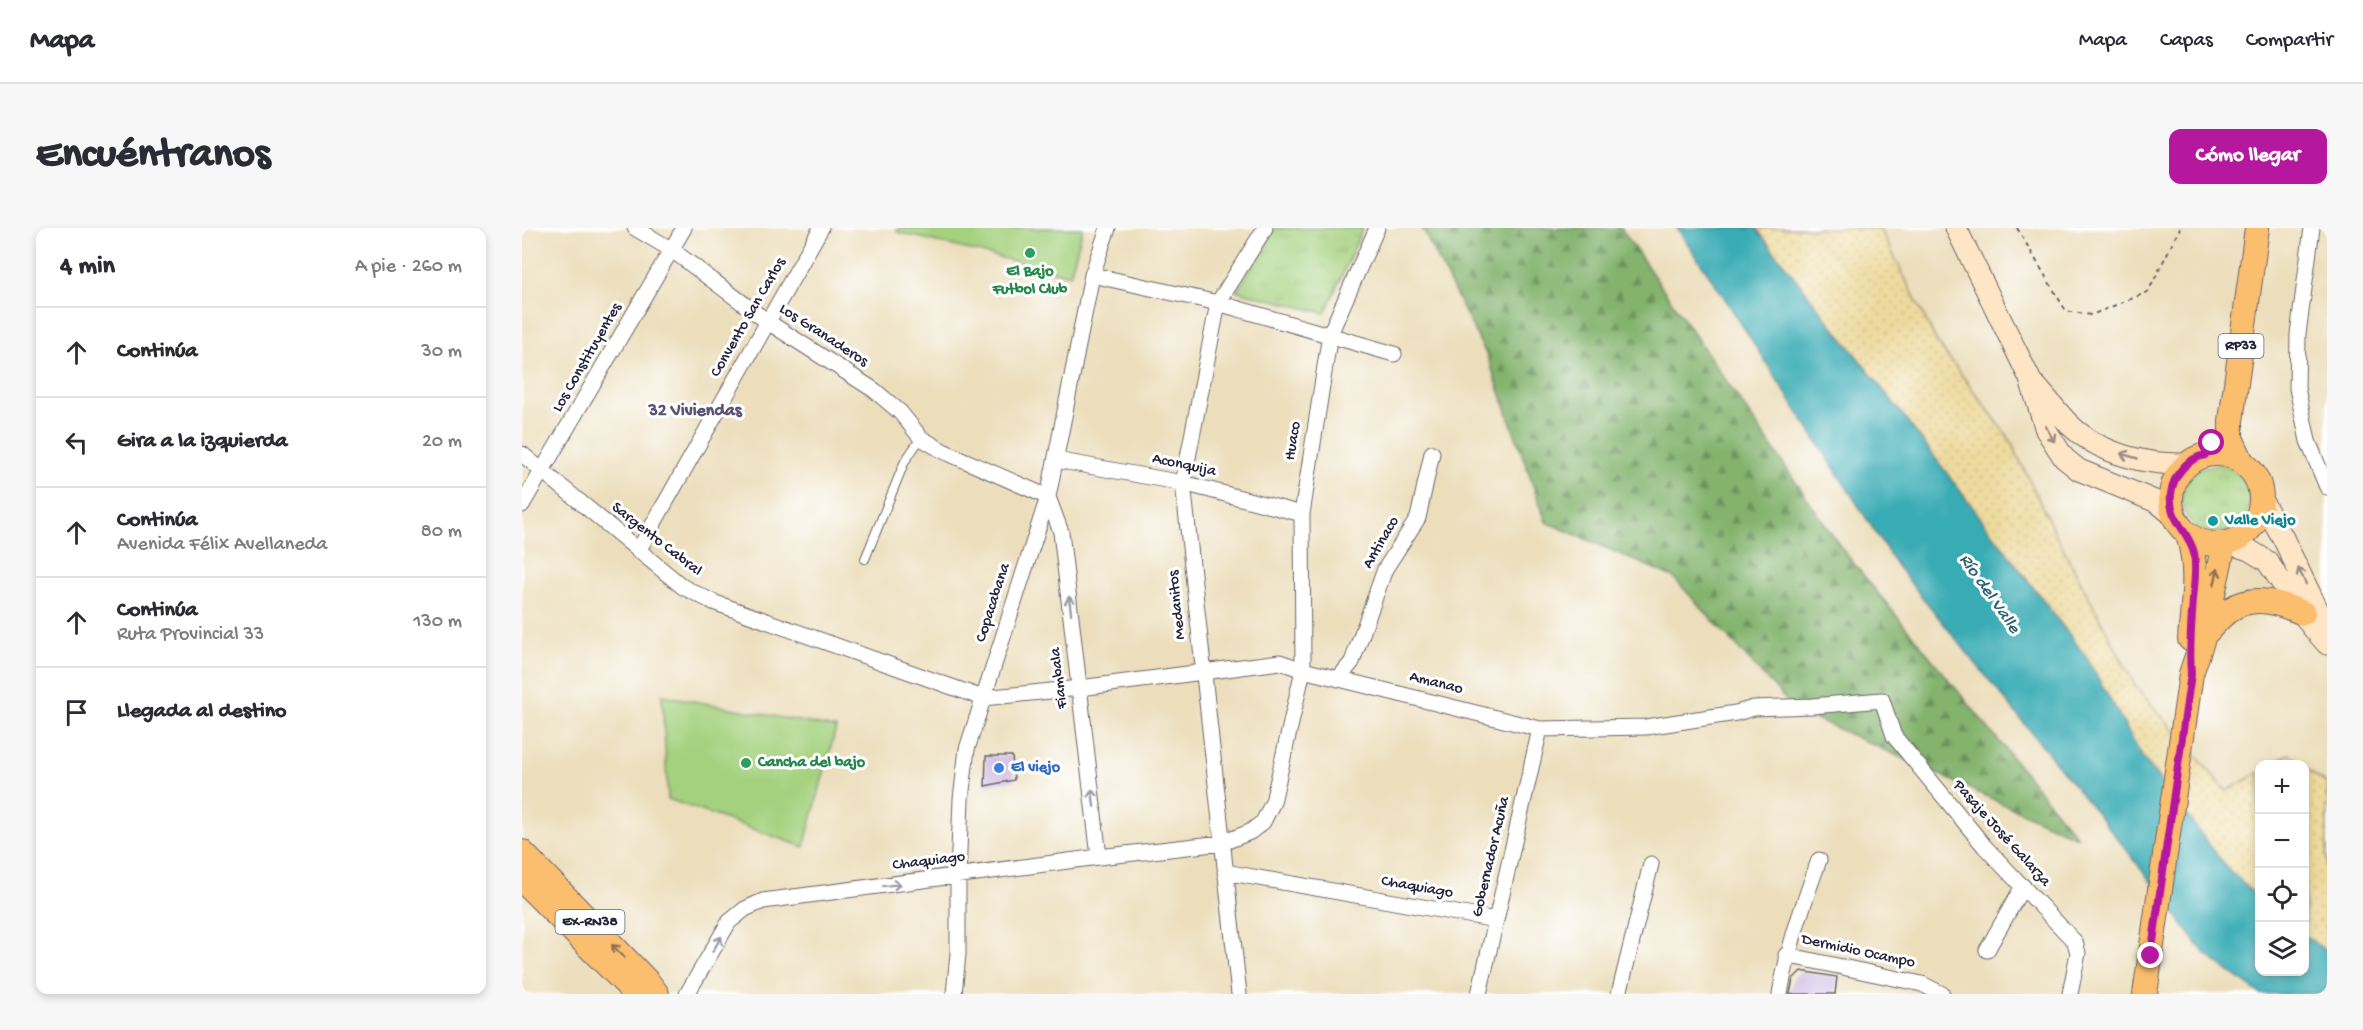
<!DOCTYPE html>
<html lang="es">
<meta charset="utf-8">
<style>
body{margin:0;font-family:"Gochi Hand",sans-serif;background:#f7f7f7;color:#2b2b33}
.controls{position:absolute;right:18px;bottom:18px;display:grid;overflow:hidden;border-radius:12px;box-shadow:0 3px 9px #0003}
.controls button{width:54px;height:54px;display:grid;place-items:center;padding:0;border:0;border-bottom:2px solid #e1e1e2;background:#fff;color:#2b2b33;font:30px sans-serif}
.stop{position:absolute;width:18px;height:18px;margin:-14px;border:4px solid #b5179e;border-radius:50%;background:#fff}
.stop.end{background:#b5179e;border-color:#fff;box-shadow:0 2px 6px #0008}
.list{margin:0;padding:0;list-style:none}
h2{display:flex;justify-content:space-between;align-items:center;height:78px;margin:0;padding:0 24px;font-size:26px}
h2 small{font-size:20px;font-weight:400;color:#7c7c81}
.list li{display:grid;grid-template-columns:39px 1fr auto;gap:18px;align-items:center;box-sizing:border-box;height:90px;padding:0 24px;border-top:2px solid #e1e1e2}
.list b{display:block;font-size:22px;white-space:nowrap}
.list p{margin:0;font-size:20px;white-space:nowrap;color:#7c7c81}
.list em{font-size:20px;font-style:normal;color:#7c7c81}
.icon{flex:none;width:33px;height:33px;fill:none;stroke:currentColor;stroke-width:2;stroke-linecap:round;stroke-linejoin:round}
.map{position:relative;flex:none;width:1805px;height:766px;overflow:hidden;border-radius:12px}
header{display:flex;align-items:center;gap:36px;box-sizing:border-box;height:84px;padding:0 30px;background:#fff;border-bottom:2px solid #e1e1e2}
header strong{font-size:28px}
nav{display:flex;gap:33px;margin-inline-start:auto;font-size:21px}
.intro{display:flex;align-items:center;justify-content:space-between;box-sizing:border-box;height:144px;padding:0 36px}
h1{margin:0;font-size:42px}
.button{padding:15px 27px;border-radius:12px;background:#b5179e;color:#fff;font-size:21px;font-weight:700}
main{display:flex;gap:36px;padding:0 36px}
aside{flex:1;background:#fff;border-radius:12px;box-shadow:0 3px 9px #0003}
.map>svg:first-child{display:block}
.grass{fill:url(#grass-tufts);stroke:#637a5c;stroke-width:1.5}
.forest{fill:url(#forest-firs);stroke:#526a54;stroke-width:1.5}
.sand{fill:url(#sand-dots);stroke:#887e6c;stroke-width:1.5}
.pitch{fill:#a4d17e;stroke:#637a5c;stroke-width:1.5}
.water{fill:#39abb4;stroke:#2e6678;stroke-width:1.5}
.building{fill:#c7ace0}
.lines{fill:none;stroke-linecap:round;stroke-linejoin:round}
.service-casing{stroke:#696468;stroke-width:10}
.minor-casing{stroke:#696468;stroke-width:17}
.secondary-casing{stroke:#696468;stroke-width:23}
.primary-casing{stroke:#696468;stroke-width:26}
.path{stroke:#696468;stroke-width:2;stroke-dasharray:4.5 4.5;stroke-linecap:butt}
.service{stroke:#fff;stroke-width:8}
.minor{stroke:#fff;stroke-width:15}
.secondary{stroke:#fde5c5;stroke-width:21}
.primary{stroke:#fbbd6e;stroke-width:24}
.oneway{stroke:#9a8d87}
.oneway2{stroke:#8e7054}
.oneway3{stroke:#9c9ca7}
.route{stroke:#b5179e;stroke-width:8}
.leisure-dot{fill:#2e9e5b;stroke:#fff;stroke-width:2}
.culture-dot{fill:#0f9aa8;stroke:#fff;stroke-width:2}
.shop-dot{fill:#3f7fe0;stroke:#fff;stroke-width:2}
.labels{text-anchor:middle;dominant-baseline:central;stroke-width:6;stroke-linejoin:round;paint-order:stroke}
.shield{fill:#fff;stroke:#646476;stroke-width:1.5}
.shield-label{font-size:15px;font-weight:bold;fill:#22223b}
.leisure-label{font-size:16px;font-weight:bold;fill:#27864d;stroke:#fff}
.street-label{font-size:16px;fill:#22223b;stroke:#fff}
.culture-label{font-size:16px;font-weight:bold;fill:#0d838f;stroke:#fff;text-anchor:start}
.shop-label{font-size:16px;font-weight:bold;fill:#366cbe;stroke:#fff;text-anchor:start}
.neighbourhood-label{font-size:18px;font-weight:bold;fill:#5c5275;stroke:#fff}
.water-label{font-size:18px;font-style:italic;fill:#2c6071;stroke:#fff}
</style>
<header>
<strong>Mapa</strong>
<nav><a>Mapa</a><a>Capas</a><a>Compartir</a></nav>
</header>
<div class="intro"><h1>Encuéntranos</h1><a class="button">Cómo llegar</a></div>
<main>
<aside>
<h2>4 min<small>A pie · 260 m</small></h2>
<ul class="list">
<li><svg class="icon" aria-label="ahead" viewBox="0 0 24 24"><path d="M12 20V5M6 11l6-6 6 6"/></svg><div><b>Continúa</b></div><em>30 m</em></li>
<li><svg class="icon" aria-label="left" viewBox="0 0 24 24"><path d="M17 20v-9H6M10 6l-5 5 5 5"/></svg><div><b>Gira a la izquierda</b></div><em>20 m</em></li>
<li><svg class="icon" aria-label="ahead" viewBox="0 0 24 24"><path d="M12 20V5M6 11l6-6 6 6"/></svg><div><b>Continúa</b><p>Avenida Félix Avellaneda</p></div><em>80 m</em></li>
<li><svg class="icon" aria-label="ahead" viewBox="0 0 24 24"><path d="M12 20V5M6 11l6-6 6 6"/></svg><div><b>Continúa</b><p>Ruta Provincial 33</p></div><em>130 m</em></li>
<li><svg class="icon" aria-label="arrive" viewBox="0 0 24 24"><path d="M6 21V4h12l-3 4 3 4H6"/></svg><div><b>Llegada al destino</b></div></li>
</ul>
</aside>
<div class="map">
<svg width="1805" height="766" viewBox="0 0 1805 766">
<defs>
<pattern id="grass-tufts" width="24" height="20" patternUnits="userSpaceOnUse" patternTransform="scale(1.5)"><rect width="24" height="20" fill="#a4d17e"/><path d="M3 7l-1-3M5 7V3M7 7l1-3M15 17l-1-3M17 17v-4M19 17l1-3" fill="none" stroke="#8db36e"/></pattern>
<pattern id="forest-firs" width="22" height="20" patternUnits="userSpaceOnUse" patternTransform="scale(1.5)"><rect width="22" height="20" fill="#83b36d"/><path d="M5 1l3.5 6h-7zM16 11l3.5 6h-7z" fill="#6b915b"/></pattern>
<pattern id="sand-dots" width="8" height="8" patternUnits="userSpaceOnUse" patternTransform="scale(1.5)"><rect width="8" height="8" fill="#eeda9e"/><path d="M2 2h.1M6 6h.1" fill="none" stroke="#ccbb89" stroke-width="1.8" stroke-linecap="round"/></pattern>
</defs>
<rect width="100%" height="100%" fill="#fff"/>
<filter id="ink" filterUnits="userSpaceOnUse"><feTurbulence type="fractalNoise" baseFrequency=".0167" numOctaves="2"/><feDisplacementMap in="SourceGraphic" scale="12" xChannelSelector="R" yChannelSelector="G"/><feConvolveMatrix kernelMatrix="1 2 1 2 8 2 1 2 1" color-interpolation-filters="sRGB"/></filter>
<filter id="wash" filterUnits="userSpaceOnUse"><feTurbulence type="fractalNoise" baseFrequency=".008" numOctaves="4" result="noise"/><feDisplacementMap in="SourceGraphic" scale="24" xChannelSelector="R" yChannelSelector="G"/><feGaussianBlur stdDeviation="1.35" result="paint"/><feColorMatrix in="noise" values="0 0 0 0 0 0 0 0 0 0 0 0 0 0 0 0 0 1.4 0 .05"/><feComposite in="paint" operator="in"/></filter>
<g filter="url(#wash)">
<rect width="100%" height="100%" fill="#ecdebb"/>
<!-- grass -->
<path class="grass" d="M753 0H841L803 85 715 63Z
M1660 271a34 34 0 1 1 68 0a34 34 0 1 1-68 0Z"/>
<!-- forest -->
<path class="forest" d="M900 0H1099L1320 321 1556 610 1272 481 1151 349 1024 294 966 130Z"/>
<!-- sand -->
<path class="sand" d="M1234 0H1358L1415 114 1487 210 1528 295 1614 459 1705 563 1737 544V671L1705 640 1621 530 1564 429 1373 177Z
M1767 526 1780 536H1750Z
M1782 539 1805 556V724L1783 708Z"/>
<!-- pitch -->
<path class="pitch" d="M376 0H561L548 47 375 4Z
M140 467 314 500 282 619 146 571Z"/>
<!-- water -->
<path class="water" d="M1155 0H1234L1235 2 1373 177 1564 429 1621 530 1705 640 1737 671 1738 744H1782L1783 708 1805 724V766H1738L1682 725 1607 625 1375 338 1200 66Z"/>
<g id="blocks">
<!-- building -->
<path class="building" d="M464 528H490L492 552 463 558Z
M1279 743 1315 749 1313 766H1268L1271 751Z"/>
</g>
</g>
<g filter="url(#ink)">
<use href="#blocks" fill-opacity="0" stroke="#696468" stroke-width="1.5"/>
<g class="lines">
<defs>
<path id="service" d="M343 331 383 233 399 210"/>
<path id="minor" d="M113 0 150 22 246 94 352 162 378 184 399 210 421 223 526 269 539 304 577 629
M1790 0 1776 106 1775 160 1786 213 1805 259
M570 47 696 75 872 126
M0 226 161 359 191 374 461 470 558 460 758 434 781 442 1018 501 1124 499 1214 485 1232 480 1290 478 1360 472 1372 508 1463 619 1553 714 1556 725 1548 766
M534 232 661 255 780 286
M0 277 162 0
M116 323 299 0
M816 451 830 434 863 341 896 290 910 225
M703 644 974 692
M1465 722 1501 658
M1264 727 1400 756 1420 766
M165 766 207 694 223 681 241 673 577 629 700 615 728 604 741 594 751 574 781 442 780 286 808 106 855 0
M432 766 436 726V649L439 571 445 521 526 269 570 47 586 0
M717 766 661 255 696 75 743 0
M957 766 1018 501
M1097 766 1129 636
M1258 766C1266 719 1281 677 1297 632"/>
<path id="secondary" d="M1434 0 1508 151 1524 202 1542 230 1557 242 1635 274 1652 288
M1514 158C1526 171 1536 185 1548 197 1578 226 1624 237 1664 236
M1739 271 1761 310 1805 401
M1706 315 1727 322 1745 333 1790 399 1805 416"/>
<path id="primary" d="M1649 271a45 45 0 1 1 90 0a45 45 0 1 1-90 0Z
M1720 234 1709 210V193L1735 0
M1666 307C1677 341 1671 375 1668 411
M1682 407C1690 399 1699 387 1709 381 1733 366 1757 375 1781 385
M0 624 126 754 135 766
M0 652 105 757 111 766
M1623 766 1669 446 1682 407 1702 316"/>
</defs>
<!-- service casing -->
<use href="#service" class="service-casing"/>
<!-- minor casing -->
<use href="#minor" class="minor-casing"/>
<!-- secondary casing -->
<use href="#secondary" class="secondary-casing"/>
<!-- primary casing -->
<use href="#primary" class="primary-casing"/>
<!-- path -->
<path class="path" d="M1495 0 1544 83 1569 87 1626 64 1658 0"/>
<!-- service -->
<use href="#service" class="service"/>
<!-- minor -->
<use href="#minor" class="minor"/>
<!-- secondary -->
<use href="#secondary" class="secondary"/>
<!-- primary -->
<use href="#primary" class="primary"/>
</g>
<!-- one-way arrows -->
<defs><path id="oneway-shaft" d="M-6 0H5M1.5-3L5.5 0L1.5 3" fill="none" stroke-width="1.6" stroke-linecap="round" stroke-linejoin="round" transform="scale(1.5)"/></defs>
<g class="oneway">
<use href="#oneway-shaft" transform="translate(1528 206) rotate(61)"/>
<use href="#oneway-shaft" transform="translate(1607 228) rotate(-164)"/>
<use href="#oneway-shaft" transform="translate(1780 348) rotate(-116)"/>
</g>
<g class="oneway2">
<use href="#oneway-shaft" transform="translate(1694 349) rotate(-78)"/>
<use href="#oneway-shaft" transform="translate(96 723) rotate(-134)"/>
</g>
<g class="oneway3">
<use href="#oneway-shaft" transform="translate(548 377) rotate(-97)"/>
<use href="#oneway-shaft" transform="translate(571 570) rotate(-97)"/>
<use href="#oneway-shaft" transform="translate(370 657) rotate(-7)"/>
<use href="#oneway-shaft" transform="translate(195 716) rotate(-60)"/>
</g>
</g>
<g class="lines" filter="url(#ink)">
<!-- route -->
<path class="route" d="M1629 728 1669 446C1667 421 1669 397 1671 372 1672 357 1675 340 1672 325 1667 303 1646 291 1649 266 1651 247 1665 231 1683 227L1690 215"/>
</g>
<!-- markers -->
<g class="leisure-dot">
<circle cx="508" cy="25" r="6"/>
<circle cx="224" cy="535" r="6"/>
</g>
<circle class="culture-dot" cx="1691" cy="293" r="6"/>
<circle class="shop-dot" cx="477" cy="540" r="6"/>
<g class="labels">
<!-- shield labels -->
<g class="shield">
<rect x="1696.5" y="106" width="45" height="24" rx="4.5"/>
<rect x="33.5" y="682" width="69" height="24" rx="4.5"/>
</g>
<g class="shield-label">
<text x="1719" y="118">RP33</text>
<text x="68" y="694">EX-RN38</text>
</g>
<!-- leisure labels -->
<g class="leisure-label">
<text x="508" y="44">El Bajo<tspan x="508" dy="18">Futbol Club</tspan></text>
<text x="236" y="535" text-anchor="start">Cancha del bajo</text>
</g>
<!-- street labels -->
<g class="street-label">
<text transform="translate(227 90) rotate(-60)">Convento San Carlos</text>
<text transform="translate(301 108) rotate(33)">Los Granaderos</text>
<text transform="translate(66 130) rotate(-60)">Los Constituyentes</text>
<text transform="translate(772 213) rotate(-81)">Huaco</text>
<text transform="translate(662 238) rotate(12)">Aconquija</text>
<text transform="translate(134 312) rotate(38)">Sargento Cabral</text>
<text transform="translate(860 315) rotate(-60)">Antinaco</text>
<text transform="translate(472 375) rotate(-72)">Copacabana</text>
<text transform="translate(656 377) rotate(-96)">Medanitos</text>
<text transform="translate(538 450) rotate(-97)">Fiambala</text>
<text transform="translate(914 456) rotate(14)">Amanao</text>
<text transform="translate(1479 606) rotate(48)">Pasaje José Galarza</text>
<text transform="translate(970 629) rotate(-77)">Gobernador Acuña</text>
<text transform="translate(407 634) rotate(-7)">Chaquiago</text>
<text transform="translate(895 660) rotate(10)">Chaquiago</text>
<text transform="translate(1336 724) rotate(12)">Dermidio Ocampo</text>
</g>
<!-- culture labels -->
<g class="culture-label">
<text x="1703" y="293">Valle Viejo</text>
</g>
<!-- shop labels -->
<g class="shop-label">
<text x="489" y="540">El viejo</text>
</g>
<!-- neighbourhood labels -->
<g class="neighbourhood-label">
<text x="173" y="183">32 Viviendas</text>
</g>
<!-- water labels -->
<g class="water-label">
<text transform="translate(1467 366) rotate(55)">Río del Valle</text>
</g>
</g>
</svg>
<div class="controls">
<button>+</button>
<button>−</button>
<button><svg class="icon" aria-label="locate" viewBox="0 0 24 24"><circle cx="12" cy="12" r="6"/><path d="M12 2v4M12 18v4M2 12h4M18 12h4"/></svg></button>
<button><svg class="icon" aria-label="layers" viewBox="0 0 24 24"><path d="M12 4l9 5-9 5-9-5zM3 14l9 5 9-5"/></svg></button>
</div>
<div class="stop" style="left:1690px;top:215px"></div>
<div class="stop end" style="left:1629px;top:728px"></div>
</div>
</main>
